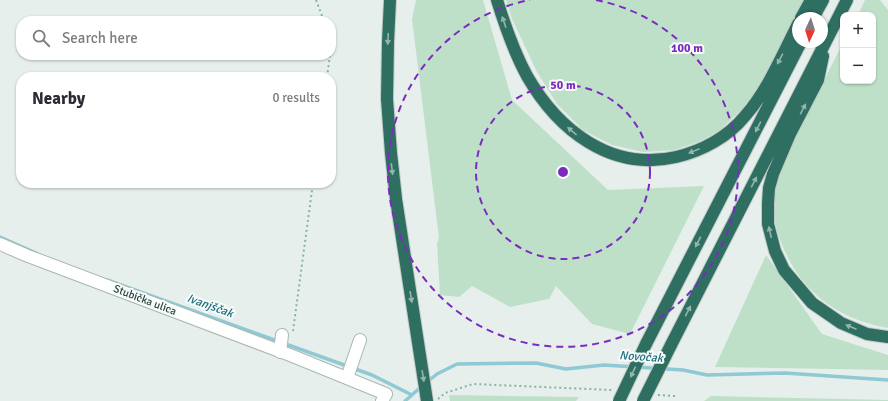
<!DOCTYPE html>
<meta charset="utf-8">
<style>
body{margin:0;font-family:Signika,sans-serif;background:#f2f2f3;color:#2b2b33}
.controls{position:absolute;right:12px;top:12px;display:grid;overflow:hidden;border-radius:8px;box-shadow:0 1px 3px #0004}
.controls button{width:36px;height:36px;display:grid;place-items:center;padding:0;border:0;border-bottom:1px solid #e1e1e2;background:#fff;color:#2b2b33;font:20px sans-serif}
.compass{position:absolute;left:792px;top:12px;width:36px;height:36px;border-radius:50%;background:#fff;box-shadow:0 1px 3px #0004;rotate:184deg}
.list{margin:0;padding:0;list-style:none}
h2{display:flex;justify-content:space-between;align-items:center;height:52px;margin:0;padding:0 16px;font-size:17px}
h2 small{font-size:13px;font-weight:400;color:#7c7c81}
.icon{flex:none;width:22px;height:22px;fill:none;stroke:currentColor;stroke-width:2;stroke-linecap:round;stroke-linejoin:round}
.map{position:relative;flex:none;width:888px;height:401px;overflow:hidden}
.search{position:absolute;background:#fff;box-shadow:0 1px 3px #0004;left:16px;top:16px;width:320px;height:44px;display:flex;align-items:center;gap:10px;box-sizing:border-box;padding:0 14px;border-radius:16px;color:#7c7c81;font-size:15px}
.panel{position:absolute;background:#fff;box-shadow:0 1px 3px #0004;left:16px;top:72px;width:320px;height:116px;border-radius:16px}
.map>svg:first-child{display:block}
.green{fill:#bfe0c8}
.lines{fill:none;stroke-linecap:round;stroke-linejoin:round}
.stream{stroke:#8ec9d4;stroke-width:3.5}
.minor-casing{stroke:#a8b8b2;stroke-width:14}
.highway-casing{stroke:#c2cac8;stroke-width:14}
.path{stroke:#86b3a5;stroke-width:2;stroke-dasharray:2 3;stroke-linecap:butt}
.minor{stroke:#fff;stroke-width:12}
.highway{stroke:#2f6f62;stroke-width:12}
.highway-bridge-casing{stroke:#c2cac8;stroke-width:14;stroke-linecap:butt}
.highway-bridge{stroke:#2f6f62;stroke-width:12}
.oneway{fill:#93b5ae}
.ring{fill:none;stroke:#7b2cbf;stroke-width:2;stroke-dasharray:7 5}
.labels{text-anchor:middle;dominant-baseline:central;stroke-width:4;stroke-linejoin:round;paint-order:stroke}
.street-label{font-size:11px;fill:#24423a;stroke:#f7fbf9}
.water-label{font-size:12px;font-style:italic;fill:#1c6f80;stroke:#f7fbf9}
.centre{fill:#7b2cbf;stroke:#f7fbf9;stroke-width:2}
.ring-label{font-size:12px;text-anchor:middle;font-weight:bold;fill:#7b2cbf;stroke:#f7fbf9;stroke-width:4;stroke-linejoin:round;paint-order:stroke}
</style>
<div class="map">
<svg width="888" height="401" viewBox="0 0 888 401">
<rect width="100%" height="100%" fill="#e6efeb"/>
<!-- green -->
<path class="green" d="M416 0H483L512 100 608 190 704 186 630 334 592 324 556 286 549 299 510 307 472 286 459 297 440 295 437 243 439 238 412 19Z
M506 0H805L757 91 740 111 719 131 698 142 674 150 643 152 612 145 583 130 557 104 537 72 512 19Z
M865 0H880L888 10V328C852 322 818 304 797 273 786 256 776 235 774 214 771 176 794 138 811 105 822 85 832 64 843 43V81H873V15H858Z
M766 255 822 334 888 355V370L715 367Z
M449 395 579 397 576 401H450Z
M711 396 888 400V401H704Z"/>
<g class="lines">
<!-- stream -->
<path class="stream" d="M0 237 36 253
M107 280 372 375 412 395
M427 382 437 374 457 364 536 363 566 369 604 365 683 370 707 375 785 373 888 380
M405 401 422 386"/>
<defs>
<path id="minor" d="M0 244 28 256 290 355 386 394 382 401
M280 352 282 335
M347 378 360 340"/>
<path id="highway" d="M390 0 388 42 387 99 391 153 396 199 427 401
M497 0C505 26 514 52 527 76 558 130 611 172 676 157 702 151 728 137 745 116 768 90 782 55 798 24
M801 18 811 0
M813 18 823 0
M823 56 818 80 790 134 773 174 769 188 768 203V224L775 251 784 270 812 303 841 323 867 334 888 337
M646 344 801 42
M671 345 847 0"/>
</defs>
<!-- minor casing -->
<use href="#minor" class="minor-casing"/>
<!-- highway casing -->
<use href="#highway" class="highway-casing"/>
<!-- path -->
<path class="path" d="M316 0 324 21
M331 42V44
M327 77 330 55
M293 331 313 183
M658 395 675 396
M438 399 445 393 473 384 612 390"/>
<!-- minor -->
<use href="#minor" class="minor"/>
<!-- highway -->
<use href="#highway" class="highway"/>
<defs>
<path id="highway-bridge" d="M619 401 646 344
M643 401 671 345"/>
</defs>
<!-- highway-bridge casing -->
<use href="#highway-bridge" class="highway-bridge-casing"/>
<!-- highway-bridge -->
<use href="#highway-bridge" class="highway-bridge"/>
</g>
<!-- one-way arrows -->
<defs><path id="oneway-solid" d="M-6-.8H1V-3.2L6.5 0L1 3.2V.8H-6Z"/></defs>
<g class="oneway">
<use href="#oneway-solid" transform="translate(504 22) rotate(-109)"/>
<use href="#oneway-solid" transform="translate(388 39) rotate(93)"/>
<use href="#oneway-solid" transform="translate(780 59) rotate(118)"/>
<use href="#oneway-solid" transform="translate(803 109) rotate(-63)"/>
<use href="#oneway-solid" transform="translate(758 127) rotate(117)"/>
<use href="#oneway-solid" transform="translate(572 131) rotate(-140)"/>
<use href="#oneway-solid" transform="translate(694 151) rotate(158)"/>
<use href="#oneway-solid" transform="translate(392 169) rotate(83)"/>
<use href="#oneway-solid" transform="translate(754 182) rotate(-63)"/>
<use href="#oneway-solid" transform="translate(770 232) rotate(-103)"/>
<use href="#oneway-solid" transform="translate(698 242) rotate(117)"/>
<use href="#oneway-solid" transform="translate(411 297) rotate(81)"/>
<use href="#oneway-solid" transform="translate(688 311) rotate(-63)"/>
<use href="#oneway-solid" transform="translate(851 327) rotate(-157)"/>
<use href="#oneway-solid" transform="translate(633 372) rotate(115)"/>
<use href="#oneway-solid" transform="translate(423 376) rotate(81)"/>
</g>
<!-- distance rings -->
<g class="ring">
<circle cx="563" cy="172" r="87"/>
<path d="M596 0A175 175 0 1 1 530 0"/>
</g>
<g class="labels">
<!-- street labels -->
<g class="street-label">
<text transform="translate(145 300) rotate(21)">Stubička ulica</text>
</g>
<!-- water labels -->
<g class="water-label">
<text transform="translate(210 306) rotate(20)">Ivanjščak</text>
<text transform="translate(641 357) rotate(4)">Novočak</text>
</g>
</g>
<circle cx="563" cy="172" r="6" class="centre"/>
<g class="ring-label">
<text x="687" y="52">100 m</text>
<text x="563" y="89">50 m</text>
</g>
</svg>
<div class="controls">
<button>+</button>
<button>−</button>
</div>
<svg class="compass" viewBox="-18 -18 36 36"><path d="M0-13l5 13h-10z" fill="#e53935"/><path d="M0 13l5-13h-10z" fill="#7c7c81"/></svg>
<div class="search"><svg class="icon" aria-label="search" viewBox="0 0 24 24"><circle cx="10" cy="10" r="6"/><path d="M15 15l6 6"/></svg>Search here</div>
<section class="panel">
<h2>Nearby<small>0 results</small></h2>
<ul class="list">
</ul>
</section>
</div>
